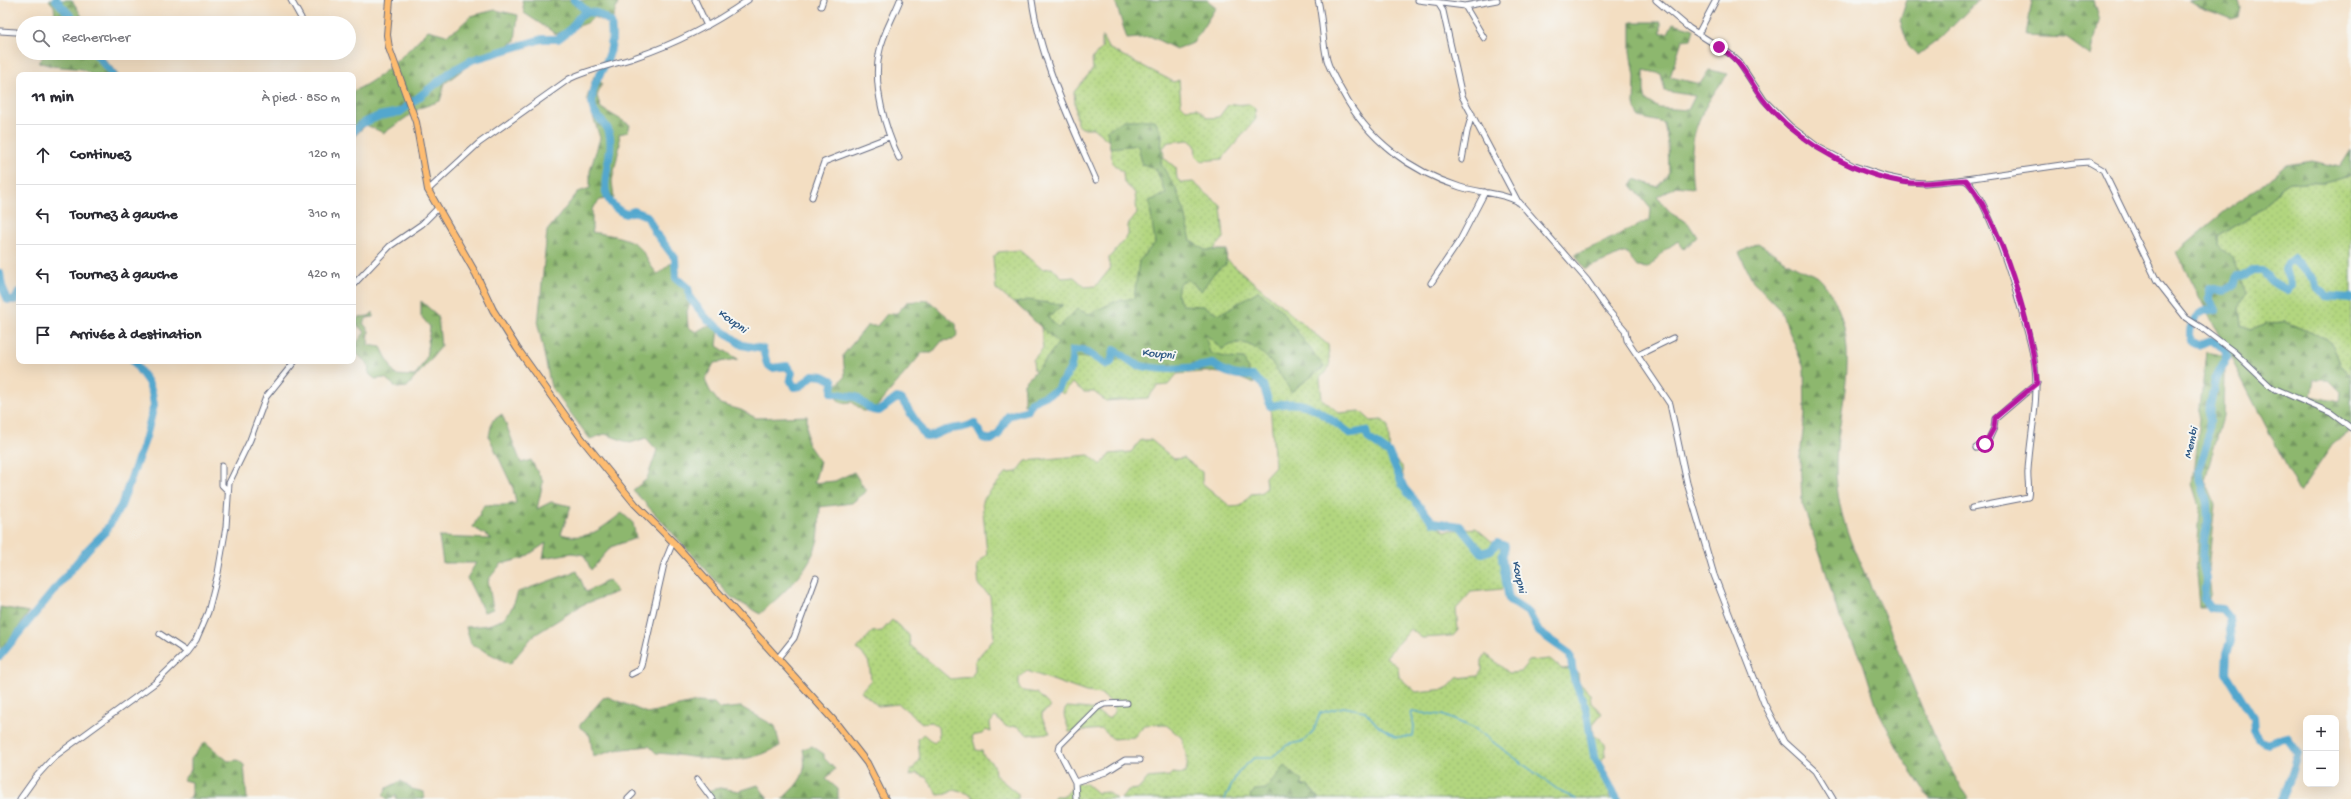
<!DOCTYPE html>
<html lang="fr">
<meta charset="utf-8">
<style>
body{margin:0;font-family:"Gochi Hand",sans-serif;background:#f7f7f7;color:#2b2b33}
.controls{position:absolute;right:12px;bottom:12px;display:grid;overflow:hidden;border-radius:8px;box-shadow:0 4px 16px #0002}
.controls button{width:36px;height:36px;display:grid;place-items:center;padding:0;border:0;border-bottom:1px solid #e1e1e2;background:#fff;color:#2b2b33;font:20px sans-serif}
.stop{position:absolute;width:12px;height:12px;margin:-9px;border:3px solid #b5179e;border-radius:50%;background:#fff}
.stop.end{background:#b5179e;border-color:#fff;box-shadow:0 1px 4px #0008}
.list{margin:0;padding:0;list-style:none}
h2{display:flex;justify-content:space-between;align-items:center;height:52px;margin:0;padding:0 16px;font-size:17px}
h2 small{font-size:13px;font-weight:400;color:#7c7c81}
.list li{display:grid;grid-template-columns:26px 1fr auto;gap:12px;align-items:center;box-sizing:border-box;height:60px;padding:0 16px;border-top:1px solid #e1e1e2}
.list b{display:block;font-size:15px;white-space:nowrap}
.list em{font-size:13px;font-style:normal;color:#7c7c81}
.icon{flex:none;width:22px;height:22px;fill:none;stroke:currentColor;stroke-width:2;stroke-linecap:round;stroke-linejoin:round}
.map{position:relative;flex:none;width:2351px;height:799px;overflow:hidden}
.search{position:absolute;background:#fff;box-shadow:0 4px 16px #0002;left:16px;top:16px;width:340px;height:44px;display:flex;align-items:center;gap:10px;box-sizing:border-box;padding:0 14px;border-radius:22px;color:#7c7c81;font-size:15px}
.panel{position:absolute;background:#fff;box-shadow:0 4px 16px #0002;left:16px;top:72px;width:340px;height:292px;border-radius:8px}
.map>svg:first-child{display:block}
.grass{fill:url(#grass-dots);stroke:#66826e}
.forest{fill:url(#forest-firs);stroke:#547366;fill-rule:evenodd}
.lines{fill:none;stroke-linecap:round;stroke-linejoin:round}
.stream{stroke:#53a7ce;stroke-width:1.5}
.river{stroke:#53a7ce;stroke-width:8}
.minor-casing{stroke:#676c81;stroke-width:7}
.major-casing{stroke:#676c81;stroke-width:8}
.minor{stroke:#fff;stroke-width:5}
.major{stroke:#febc70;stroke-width:6}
.route{stroke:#b5179e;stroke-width:5}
.labels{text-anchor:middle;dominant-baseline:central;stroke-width:4;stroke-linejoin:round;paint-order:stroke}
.water-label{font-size:12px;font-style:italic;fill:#2f5985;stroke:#f6f6f2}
</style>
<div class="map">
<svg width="2351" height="799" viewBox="0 0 2351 799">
<defs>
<pattern id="grass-dots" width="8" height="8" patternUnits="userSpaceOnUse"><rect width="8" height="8" fill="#b2d67f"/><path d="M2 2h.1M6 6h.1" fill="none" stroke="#98b870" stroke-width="1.8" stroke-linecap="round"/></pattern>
<pattern id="forest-firs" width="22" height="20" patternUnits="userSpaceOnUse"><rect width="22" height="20" fill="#8db76e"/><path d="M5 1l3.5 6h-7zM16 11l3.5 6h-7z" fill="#72955e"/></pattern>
</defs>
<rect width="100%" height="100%" fill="#f6f6f2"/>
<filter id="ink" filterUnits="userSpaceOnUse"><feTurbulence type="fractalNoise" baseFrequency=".025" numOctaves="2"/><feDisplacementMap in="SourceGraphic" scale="8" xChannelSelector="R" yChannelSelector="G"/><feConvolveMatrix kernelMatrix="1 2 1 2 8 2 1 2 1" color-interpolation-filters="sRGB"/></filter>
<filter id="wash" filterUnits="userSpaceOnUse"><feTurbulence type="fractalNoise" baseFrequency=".012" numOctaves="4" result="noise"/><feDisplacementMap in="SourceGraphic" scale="16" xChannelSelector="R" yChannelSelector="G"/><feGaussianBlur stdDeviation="0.9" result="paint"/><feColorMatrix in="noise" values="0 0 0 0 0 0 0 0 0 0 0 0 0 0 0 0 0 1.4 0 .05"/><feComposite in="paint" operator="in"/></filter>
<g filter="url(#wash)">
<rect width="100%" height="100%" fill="#f3dec2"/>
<!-- grass -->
<path class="grass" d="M1102 36 1108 48 1174 82 1179 80 1181 104 1186 109 1197 108 1208 118 1219 117 1228 105 1249 104 1255 108 1256 119 1222 159 1201 161 1196 156 1195 145 1189 140 1168 142 1163 148 1164 158 1176 168 1177 179 1182 183 1193 182 1221 206 1224 238 1214 249 1328 345 1330 366 1320 378 1322 399 1339 413 1360 411 1371 421 1382 420 1388 425 1390 456 1402 466 1404 487 1415 496 1416 507 1444 531 1476 528 1504 552 1507 584 1502 589 1471 592 1456 609 1458 630 1453 636 1422 638 1410 629 1386 657 1398 667 1399 677 1416 692 1447 689 1457 678 1478 676 1482 670V660L1486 654 1509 673 1520 672 1529 661 1550 659 1562 669 1572 668 1578 673 1579 683 1590 693 1591 703 1602 713 1593 724 1594 735 1605 744 1606 755 1596 766 1608 776 1610 797 1612 799H1121L1128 790 1139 789 1148 778 1169 776 1172 773 1184 774C1192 762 1183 749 1182 738L1165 724 1144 725 1134 737 1113 739 1102 729 1069 732C1068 722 1060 715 1067 707L1090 709 1108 718 1115 712 1112 703 1101 694 1086 692 1027 671 1019 678V687L1023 691 1037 693 1051 707 1042 713V718L1050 733 1028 735 1017 726 1007 727 995 717 990 723 991 732 986 730 982 734 972 736 976 750 982 751 983 755 994 765 995 775 1018 794V799H972V795L955 789 947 794 938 795 927 778 917 773 910 776V772L920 760 918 739 923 734 934 743 939 738 938 727 932 722 922 723 899 704 878 706 861 691 871 680C869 663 871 661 857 649L872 632 882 631 892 620 909 635 910 645 950 679 971 677 975 671V661L994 638 990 596 979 586 977 565 987 554 982 501 1006 473 1017 472 1026 461 1089 455 1101 465 1110 454 1131 452 1141 440H1151L1174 459 1184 458 1202 472V483L1231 507 1241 506 1251 494 1261 493 1266 488 1265 477 1275 466 1269 393 1240 369 1177 374 1168 385 1157 386 1148 398 1106 401 1094 392H1084L1072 383 1063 394 1034 370 1033 360 1043 348 1040 317 1023 303H1013L996 289 993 258 998 252 1019 250 1042 269 1052 268 1063 278 1074 277 1085 287 1096 286 1110 269 1109 258 1128 235V225L1137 214 1135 193 1124 183 1123 172 1112 163 1110 142 1093 128H1082L1077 124 1074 92 1093 69 1092 59 1102 48Z
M2351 175V377L2340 363 2333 346 2327 339 2285 322 2267 323 2250 330 2241 326 2239 308 2218 246V237L2263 208 2281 188 2290 182 2325 183Z
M1085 783 1097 793 1107 792 1116 799H1053L1055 796H1065L1075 784Z"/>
<!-- forest -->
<path class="forest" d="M49 0H72L86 23H56L54 6Z
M522 0H609L618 3 611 24 594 17 587 23 556 34 524 13Z
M1115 0H1207L1216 7 1193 43 1176 49 1152 37 1127 39Z
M1907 0H1978L1942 37 1918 55 1909 47 1900 20Z
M2032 0H2093L2099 20 2091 56 2066 38 2026 36Z
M2189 0H2239L2241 8 2239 17 2231 19 2200 7Z
M495 10 518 15 515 41 490 57 473 62 445 83 440 101 420 108 384 133 366 125 353 138V91C379 81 409 50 428 30L446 35 457 29 471 16Z
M1631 22H1661V33H1668L1673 23 1694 29 1691 39 1682 40 1670 77 1700 84 1709 70 1728 74C1697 114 1687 137 1693 188L1676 186 1657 197 1672 214 1688 223 1697 237 1684 249 1678 241 1665 250 1648 268 1637 267 1626 252 1585 269 1575 254C1601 245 1624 231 1650 220L1651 209 1631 185 1635 179 1658 187 1669 172 1668 144 1664 123 1639 117 1634 104 1635 77 1631 51ZM1644 70 1661 74 1665 91 1695 96 1688 110 1659 108 1646 100 1644 91Z
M47 53H100L118 75H92L82 69 52 66 38 62Z
M594 76 602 83 597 96 601 108 630 125 628 132 619 134 620 144 612 181 614 198 600 200 592 209V232C607 235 629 236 640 248 647 257 649 266 658 274L671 263 693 297 687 311 688 327 696 332 706 326 719 328 717 346 738 359 714 363 705 380 710 391 720 404 741 410 756 418 807 416V443L820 462 814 483 835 481 854 472 866 491 852 503 820 507C819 517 820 529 818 539 811 570 783 593 760 614L731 597 633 490 647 479 657 450 646 438 630 443 605 434 590 439 551 387 538 325 547 231 578 192 590 188V171L600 138 587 98Z
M1124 120H1155L1162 134 1161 164 1175 187 1185 212 1191 241 1205 250H1227L1226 264 1214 273 1201 291 1187 279 1179 284 1177 295 1182 305 1203 306 1220 314 1258 291 1280 309 1324 367 1291 392C1282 376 1261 342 1239 343 1234 343 1227 347 1222 349L1205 334 1210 353 1229 358 1244 359 1254 384 1230 374 1151 366 1127 359 1108 361 1078 357 1054 392 1024 405V383L1045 361 1058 343 1015 303 1028 300 1063 305 1048 317 1058 328 1077 309 1089 314 1114 302 1134 298 1139 261 1155 243 1149 201 1166 194 1156 169 1142 164 1138 145 1110 148 1107 130Z
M2351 150V175L2325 183 2290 182 2281 188 2263 208 2218 237V246L2233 258 2247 292 2239 308 2241 326 2250 330 2267 323 2285 322 2327 339 2333 346 2340 363 2351 377V431L2333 444 2300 492 2176 252 2236 202 2257 189 2286 165 2311 161 2340 167ZM2314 380H2329L2341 392 2340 402 2311 396Z
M1758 243C1771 251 1784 261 1798 268 1804 271 1813 273 1818 277 1824 282 1833 296 1836 303 1864 365 1830 424 1837 486 1842 536 1868 577 1887 622 1913 681 1932 745 1969 799H1930L1901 755 1878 710 1863 663 1839 617 1823 562 1802 503 1800 457 1805 414 1804 368 1780 309 1753 281 1739 253Z
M928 300 956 324 957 335 953 340 942 341 932 353H922L874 410 863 411 852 402 842 403 836 398 835 387 845 376 843 355 867 326H877L887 314 897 313 907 302Z
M421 301 438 316 441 347 407 387 397 388 385 378 375 379 369 374 368 364 357 354 356 344 365 332 354 323 359 317 369 316 373 312V317L367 318 363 323 369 331 368 345 381 347 395 375 415 376 426 358 430 327 421 316Z
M2206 352 2222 355 2224 374 2223 416 2205 480 2215 504 2208 569 2211 593 2205 607H2199L2196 574 2200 509 2192 484Z
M502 414 521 463 531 460 543 482 537 509 551 502 571 506 561 534C589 542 601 528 622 513L633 523 636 538 611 547 591 570 584 555 572 553 543 558 546 543 524 558 501 564 488 580 493 609 484 612 467 578 476 563H443L439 537 492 539 473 527 484 505H504L516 503 513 488 489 437 492 421Z
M577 571 586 592 609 580 617 592 582 605 533 636 510 664 471 644 466 627C498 625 508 623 518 592Z
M0 607 29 612 0 655Z
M608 697 647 713 697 702 714 703 720 709 741 707 775 726 780 746C734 771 704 756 656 753L649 746 615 750 593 757 590 736 579 726 603 698Z
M205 742 228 761 238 760 244 765 247 799H187L191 797V782L183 780 191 770V759Z
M812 746 824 754V758L835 769 826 779 838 789V799H782C800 782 808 775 803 749Z
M1285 766 1302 781V786L1308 785 1319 799H1251L1250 796 1255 790 1266 789Z
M401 781 412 789 424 792V799H396V795L393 798 387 799 383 795 387 788Z
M758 785 768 799H711L703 792 720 788 739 791Z"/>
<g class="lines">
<!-- stream -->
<path class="stream" d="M1225 799 1238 772 1254 758H1271L1287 745 1304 741 1314 730 1320 713 1343 707 1365 711 1377 725 1397 737H1413L1414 726 1411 712 1442 715 1474 728 1561 792 1576 799"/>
<!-- river -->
<path class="river" d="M56 0 77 23
M574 0 588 12 597 13 611 22C612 33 613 45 609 55 604 71 593 80 592 98 591 120 605 118 609 132 617 162 587 195 625 214L634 211 647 216 655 232 675 258 676 278 688 288 690 298 707 319 742 345 763 349 767 364 772 368 787 366 792 373 790 379 794 387 801 386 813 375 823 376 833 381 832 393 856 397 872 410 879 411 897 398 902 400 926 437C935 437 939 431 947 430 957 427 965 429 974 423L983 438 991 440 998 435 1008 416 1028 410 1031 402 1056 391C1065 374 1074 373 1072 351L1083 350 1107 365 1111 362 1114 350C1122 353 1130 363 1138 365 1163 372 1189 369 1213 364 1226 374 1238 376 1253 376L1263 385 1270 406C1312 397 1319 413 1351 434L1366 431 1368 438 1389 453 1404 488 1433 522 1460 526 1482 553 1491 550 1497 543 1505 546 1502 558 1509 600 1529 613 1539 632 1570 654 1574 679 1586 709 1594 756 1617 799
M95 53 113 75
M353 132 361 124 379 116 400 112 452 71 472 60 542 39H558L570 30 579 17 588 12
M0 273 2 286 8 300H15L19 292
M0 656 88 549 105 532 121 506 146 437 154 405 152 392 148 382 133 361
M2282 799 2291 778 2298 753 2286 737 2268 744 2260 740 2254 730 2253 717 2226 673 2227 653 2231 641 2229 617 2222 609 2211 608 2204 599 2206 579 2203 565 2204 540 2208 522 2207 502 2198 470 2207 443 2210 406 2215 380 2226 359V351L2218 343 2211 340 2199 345 2191 341C2187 325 2197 308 2215 310L2210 300V288L2224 291 2234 285 2237 276 2247 275 2252 271H2263L2271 281 2287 290 2292 286 2285 270 2288 263 2294 258 2314 280 2318 288 2327 296 2351 298"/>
</g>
</g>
<g filter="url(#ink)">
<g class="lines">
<defs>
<path id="minor" d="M291 0 301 18
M695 0 707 26
M1032 0C1040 59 1072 125 1096 180
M1318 0C1323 20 1322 40 1327 60 1330 71 1337 82 1343 93 1368 140 1410 171 1460 187 1480 193 1500 192 1519 202L1587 280 1607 309 1625 330 1627 340 1670 404 1687 483 1714 575 1764 703 1784 742 1816 771 1833 799
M1418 0 1465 6 1497 0
M1656 0 1689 28 1730 54 1739 62 1764 100 1790 126 1818 147 1854 166 1887 177 1910 182 1925 183 1959 180 2075 163 2089 162 2103 170 2157 281 2186 318 2202 328 2234 352 2271 387 2331 413 2351 428
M1438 3 1443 11 1462 96 1518 202
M821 6 823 0
M1465 6 1484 38
M0 31 16 32
M1698 34 1716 0
M899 158C885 129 873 87 879 54 882 35 893 18 900 0
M1462 160 1467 132 1472 114
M1963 180C1987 183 2033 341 2035 367 2039 401 2030 435 2028 470 2027 478 2030 488 2028 497L1972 508
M428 190 479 143 569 79C591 68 614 65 636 57 675 44 715 23 748 0
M812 197 824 162 889 137
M1431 283 1460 240 1485 192
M353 285 390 246 422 224 437 209
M1638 355 1673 338
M1976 448 1988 441 1994 428 1995 419 2037 383
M222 466V485L227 490
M160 634 187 652
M778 658 794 638 816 578
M631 674 639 670 641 666 664 564 673 542
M697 779 712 799
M1075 782 1059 751 1060 745 1098 707 1104 704 1127 703
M20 799 35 778 54 757 155 683 187 652 196 640 208 612 218 573 226 527 229 483 250 440 266 397 295 361
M628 799 633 794
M1076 799 1075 782 1106 772 1125 760H1140"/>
<path id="major" d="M390 0 387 35 389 48 416 122 428 190 476 274 493 310 517 348 582 439 635 504 673 542 835 722 867 763 885 799"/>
</defs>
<!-- minor casing -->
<use href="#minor" class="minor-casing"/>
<!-- major casing -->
<use href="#major" class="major-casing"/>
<!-- minor -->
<use href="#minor" class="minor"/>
<!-- major -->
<use href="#major" class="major"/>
</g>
</g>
<g class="lines" filter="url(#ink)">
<!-- route -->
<path class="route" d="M1719 47C1748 65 1750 87 1771 109 1806 147 1860 177 1911 183 1930 184 1948 180 1966 180 2000 219 2033 330 2037 383L1995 418 1994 428 1985 444"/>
</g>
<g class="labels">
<!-- water labels -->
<g class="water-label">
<text transform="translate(732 322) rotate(36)">Koupni</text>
<text transform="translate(1158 355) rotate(6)">Koupni</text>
<text transform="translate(2192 443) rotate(-77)">Membi</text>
<text transform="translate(1518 577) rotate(78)">Koupni</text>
</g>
</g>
</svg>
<div class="controls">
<button>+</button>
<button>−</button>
</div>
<div class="stop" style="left:1985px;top:444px"></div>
<div class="stop end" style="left:1719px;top:47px"></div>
<div class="search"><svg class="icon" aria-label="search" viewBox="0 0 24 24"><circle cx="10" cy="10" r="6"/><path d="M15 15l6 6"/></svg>Rechercher</div>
<section class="panel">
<h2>11 min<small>À pied · 850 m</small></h2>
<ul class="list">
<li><svg class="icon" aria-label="ahead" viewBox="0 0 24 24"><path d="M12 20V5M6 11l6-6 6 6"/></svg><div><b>Continuez</b></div><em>120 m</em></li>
<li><svg class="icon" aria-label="left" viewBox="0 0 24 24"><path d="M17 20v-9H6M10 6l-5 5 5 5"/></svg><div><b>Tournez à gauche</b></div><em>310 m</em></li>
<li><svg class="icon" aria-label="left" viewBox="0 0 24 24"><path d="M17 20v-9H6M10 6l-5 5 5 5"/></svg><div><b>Tournez à gauche</b></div><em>420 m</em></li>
<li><svg class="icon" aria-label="arrive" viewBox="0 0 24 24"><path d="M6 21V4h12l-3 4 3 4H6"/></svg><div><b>Arrivée à destination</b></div></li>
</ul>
</section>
</div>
